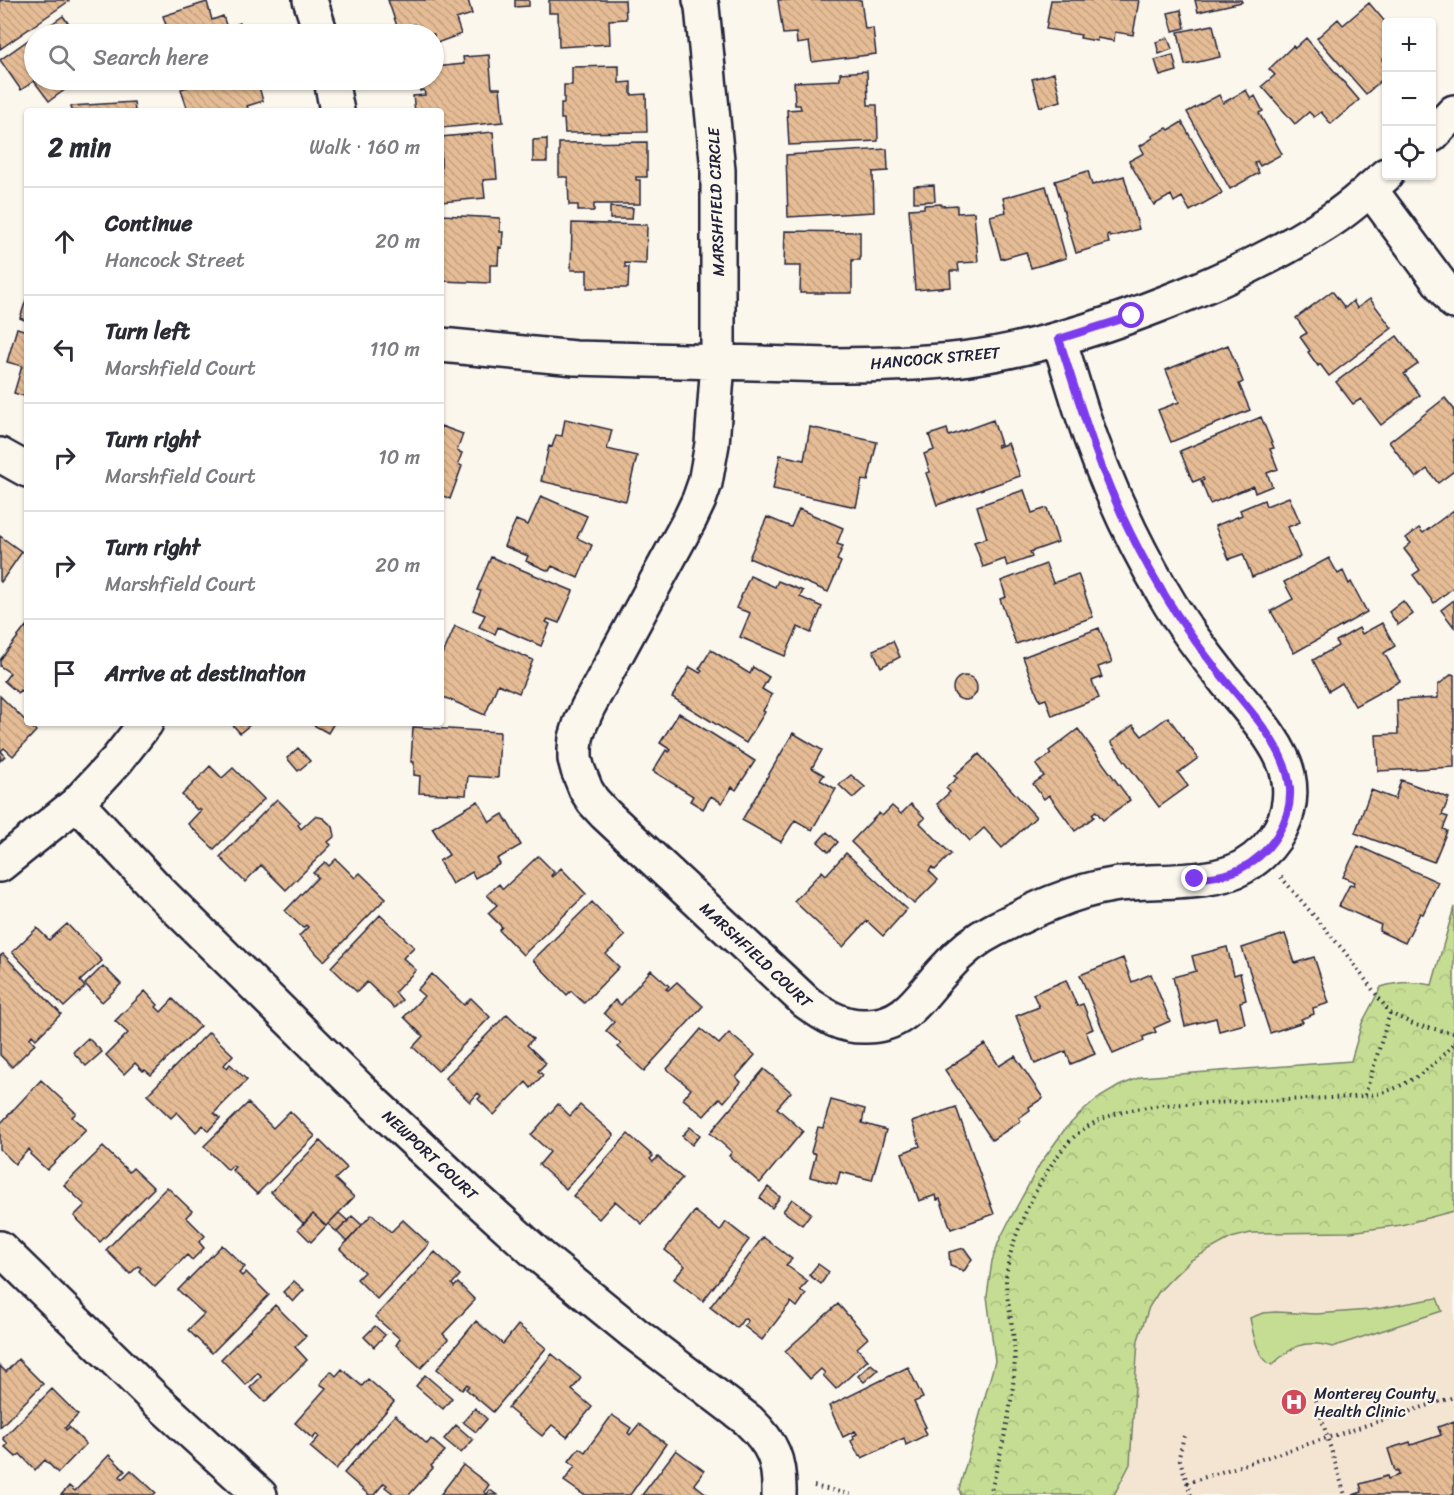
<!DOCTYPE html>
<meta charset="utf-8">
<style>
body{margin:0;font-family:Sriracha,sans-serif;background:#f2f2f3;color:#2b2b33}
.controls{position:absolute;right:18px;top:18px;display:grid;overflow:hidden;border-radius:6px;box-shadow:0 2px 4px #0004}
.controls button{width:54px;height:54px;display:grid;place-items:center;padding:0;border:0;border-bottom:2px solid #e1e1e2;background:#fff;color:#2b2b33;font:30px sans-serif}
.stop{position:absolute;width:18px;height:18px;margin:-14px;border:4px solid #7c3aed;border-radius:50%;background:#fff}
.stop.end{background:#7c3aed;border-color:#fff;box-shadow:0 2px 6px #0008}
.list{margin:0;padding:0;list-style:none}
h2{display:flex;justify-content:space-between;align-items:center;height:78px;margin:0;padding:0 24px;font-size:26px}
h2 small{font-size:20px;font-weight:400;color:#7c7c81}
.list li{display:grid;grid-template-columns:39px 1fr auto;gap:18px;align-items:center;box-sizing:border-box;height:108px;padding:0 24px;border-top:2px solid #e1e1e2}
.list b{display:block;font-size:22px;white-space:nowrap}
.list p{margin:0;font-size:20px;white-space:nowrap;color:#7c7c81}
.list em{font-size:20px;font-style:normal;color:#7c7c81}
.icon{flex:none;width:33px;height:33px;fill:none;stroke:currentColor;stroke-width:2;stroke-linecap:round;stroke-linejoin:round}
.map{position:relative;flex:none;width:1454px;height:1495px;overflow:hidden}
.search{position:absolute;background:#fff;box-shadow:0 2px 4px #0004;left:24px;top:24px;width:420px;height:66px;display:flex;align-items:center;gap:15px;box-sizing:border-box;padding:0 21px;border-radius:33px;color:#7c7c81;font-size:22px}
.panel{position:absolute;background:#fff;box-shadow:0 2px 4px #0004;left:24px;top:108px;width:420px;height:618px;border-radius:6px}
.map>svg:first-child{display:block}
.built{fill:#f4e5d2}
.green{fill:#c5dd93;stroke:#748067;stroke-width:1.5}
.park{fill:url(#park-crowns);stroke:#748067;stroke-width:1.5}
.building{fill:url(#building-back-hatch);stroke:#22223b;stroke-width:1.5}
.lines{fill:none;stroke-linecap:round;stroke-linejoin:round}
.minor-casing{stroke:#22223b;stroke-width:38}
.path{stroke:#22223b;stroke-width:4;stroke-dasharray:1.5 4.5;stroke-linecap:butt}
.minor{stroke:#fbf7ec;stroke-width:33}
.route{stroke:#7c3aed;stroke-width:8}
.labels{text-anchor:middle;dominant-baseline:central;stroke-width:4.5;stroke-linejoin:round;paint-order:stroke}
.street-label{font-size:16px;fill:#22223b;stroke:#fbf7ec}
.poi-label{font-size:16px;fill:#22223b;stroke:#fbf7ec;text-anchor:start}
</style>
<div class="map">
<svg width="1454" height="1495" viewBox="0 0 1454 1495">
<defs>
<pattern id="park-crowns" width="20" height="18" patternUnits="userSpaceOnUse" patternTransform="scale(1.5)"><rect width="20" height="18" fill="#c5dd93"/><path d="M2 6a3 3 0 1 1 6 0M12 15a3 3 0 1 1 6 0" fill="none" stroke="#a9bd80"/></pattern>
<pattern id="building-back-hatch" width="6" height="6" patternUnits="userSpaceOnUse" patternTransform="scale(1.5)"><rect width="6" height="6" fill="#e5bc95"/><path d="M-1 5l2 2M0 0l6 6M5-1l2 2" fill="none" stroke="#c4a181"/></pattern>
</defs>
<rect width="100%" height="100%" fill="#fbf7ec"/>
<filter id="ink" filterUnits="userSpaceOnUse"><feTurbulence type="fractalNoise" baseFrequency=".0167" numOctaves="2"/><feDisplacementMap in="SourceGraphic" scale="12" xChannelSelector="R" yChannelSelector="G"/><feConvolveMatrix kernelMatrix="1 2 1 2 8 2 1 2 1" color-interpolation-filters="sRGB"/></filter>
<g filter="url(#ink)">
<!-- built -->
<path class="built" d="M1454 1211V1495H1114L1130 1464 1138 1339 1149 1307 1158 1293 1179 1270 1191 1260 1231 1238 1251 1233 1350 1232 1401 1225Z"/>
<!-- green -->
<path class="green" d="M1437 1298 1442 1311 1332 1347C1304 1339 1292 1346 1272 1365 1257 1359 1253 1333 1250 1318L1263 1313 1275 1312 1316 1314 1370 1310Z"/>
<!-- park -->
<path class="park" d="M1454 907V1211L1401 1225 1350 1232 1251 1233 1231 1238 1191 1260 1169 1281 1158 1293 1149 1307 1138 1340 1130 1464 1114 1495H961L959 1489 995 1361 987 1296 992 1261 999 1241 1009 1221 1040 1164 1065 1129 1081 1113 1097 1099 1119 1086 1141 1077 1351 1061 1362 1023 1381 987C1399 981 1414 981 1432 985Z"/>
<!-- building -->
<path class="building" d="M0 0H68L69 1 0 49Z
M388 0H468L472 14 456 19 461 34 434 44V34H418L414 24 398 29Z
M515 0H529V6L515 7Z
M549 0H625L626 19 609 20 610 44 559 47 558 13H549Z
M778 0H861L865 29 873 28 876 54 812 62 809 42 797 44 796 33 783 34Z
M1051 0H1139L1133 35 1115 32 1114 41 1097 38V41L1080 38 1081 35 1046 29Z
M1195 0H1241L1242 2 1198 12Z
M207 2 212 20 223 16 227 28 240 23 244 34H159L168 32 163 16Z
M1369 3 1386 23V56L1382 60 1386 64V76L1366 94 1317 38 1338 19 1343 25Z
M1181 10 1185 28 1173 31 1168 13Z
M63 16 76 34H37Z
M1213 25 1220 57 1185 65 1178 32Z
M34 36V80H79L49 101 34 81 21 90 0 60Z
M1168 38 1172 49 1159 54 1156 42Z
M1306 38 1359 100 1331 124 1321 112 1314 117 1309 112 1295 124 1262 86 1275 75 1269 69 1293 46 1295 48Z
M489 55 492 88H500L503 122 441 128V111H415L413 96 425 95 424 90 420 91 419 80H434V67L464 64 463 57Z
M1173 55 1177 71 1160 76 1155 60Z
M619 66V83L631 82V95L646 94 647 132 565 133 564 119H561V103H564V85H572V67Z
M867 71 868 105H877L878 141 789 145 787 110 801 109 800 105H795L794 82 840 80V73Z
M1054 73 1061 101 1040 107 1032 79Z
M210 80H257L263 101 247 106 249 111H188L181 89Z
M1246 90 1251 99 1255 96 1263 111 1259 113 1282 154 1260 166 1257 161 1254 163 1259 173 1230 189 1187 112 1219 95 1223 103Z
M134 102 135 111H72L71 106Z
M1182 122 1222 193 1190 211 1182 197 1174 202 1171 195 1154 205 1129 161 1144 153 1140 146 1153 138 1152 136 1167 128 1169 130Z
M493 132 497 179 483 180 485 198 441 202V137Z
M547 139V162H533V140Z
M647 142V177H636V180H640V204H594V211H578V205H569L568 177H559V143Z
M887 149 888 171 873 172 874 212 788 217 786 155Z
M1088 171 1092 185 1124 176 1139 229 1110 237 1109 234 1107 235 1109 243 1076 253 1055 181Z
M934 185 935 201 914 202V186Z
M1046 186 1066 258 1031 268 1026 252 1001 259 990 216 1006 212 1003 198Z
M941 204V206L957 205V213L974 212 978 262 958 263 959 271H950L951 287 915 290 909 209 924 208V205Z
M610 207 633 208 632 219H610Z
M441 215 500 218V232H503L502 248 499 247 498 265H490V283L442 281Z
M572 223 647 225 646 264 625 263V267H629L628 288H587V270H571Z
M785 231 860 232V260H852V293H800L801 266H784Z
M1332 291 1345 308 1353 301 1357 308 1370 299 1392 328 1329 376 1320 364 1318 366 1308 352 1310 351 1300 337 1307 333 1296 318Z
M27 297V321L20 318Z
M17 328 27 331V397L14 393 22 366 7 362Z
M1397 336 1418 364 1404 374 1420 395 1381 425 1361 399 1353 404 1336 382Z
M1228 345 1243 382 1239 384 1250 410 1171 442 1158 410 1179 402 1166 370Z
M1445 398 1454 409V438L1452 440 1454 442V471L1438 483 1427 469 1416 478 1389 442Z
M1261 417 1274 448 1270 449 1278 469 1267 473 1272 486 1255 493 1253 486 1210 504 1201 481 1204 480 1203 478 1193 482 1180 451Z
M565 419 612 430 607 449 637 456 626 501 541 481 549 446 552 447 556 435 562 436Z
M993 420 1001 444 997 445 998 447 1008 443 1020 476 937 505 926 473 930 472 924 454 934 450 929 435 947 429 949 436Z
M441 426 463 434 457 451 462 453 458 464 462 466 450 499 441 495Z
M810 427 877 442 868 481 862 480 856 507 773 489 780 455 804 460Z
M1024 490 1032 513 1047 508 1058 542 1030 552 1032 557 1007 566 1005 559 983 567 974 542 987 538 977 506Z
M541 496 587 516 577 538 592 545 578 578 552 566 549 571 526 561 528 556 504 546 516 520 528 525Z
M1289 497 1300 522 1288 527 1300 557 1252 577 1243 554 1229 559 1215 526 1242 515 1240 510 1264 500 1266 506Z
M799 509 843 528 837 544 843 546 837 560 841 562 828 592 749 558 767 517 791 527Z
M1454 510V587L1434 603 1413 575 1420 570 1404 549 1411 543 1406 538 1419 528 1423 533Z
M0 536 22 552 1 582 0 581Z
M491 557 573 591 559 623 548 619 546 622 550 624 541 646 498 627 495 634 479 627 485 615 473 610 481 591 477 590Z
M1329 558 1338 574 1343 571 1349 584 1351 582 1367 612 1294 653 1271 611 1293 599 1284 582Z
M1046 564 1053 583 1078 574 1093 617 1016 644 1000 599 1006 597 1001 581Z
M750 576 775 587 778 581 803 591 800 597 822 607 811 633 798 627 785 656 740 637 750 613 736 608Z
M1454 600V627L1441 610Z
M1403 601 1413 614 1398 625 1389 612Z
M1382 623 1395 646 1384 653 1400 681 1355 706 1342 683 1329 691 1313 660 1338 646 1336 641 1359 628 1362 634Z
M27 625V696L20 690 18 693 4 681 10 673 0 666V660Z
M455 626 533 660 519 693 498 684 485 715 441 696V653L443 654Z
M1099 628 1112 662 1098 667 1102 677 1092 681 1099 698 1052 716 1046 699 1040 701 1023 657Z
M893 641 900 657 881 667 873 650Z
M711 650 750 674 753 667 769 677 762 689 772 695 763 711 765 712 746 743 672 697 690 667 700 673 702 671 699 669Z
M1452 674 1454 675V767L1378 771 1376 735 1398 734 1397 700 1438 698V685Z
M953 688a12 12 0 1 1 24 0a12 12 0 1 1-24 0Z
M0 696 36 731 13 756 4 748 1 751 5 756 0 761Z
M679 713 755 761 736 790 732 787 722 803 711 796 703 809 690 801 693 796 653 771 666 750 669 752 671 750 660 743Z
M1168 717 1198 758 1178 773 1188 786 1159 807 1111 742 1133 725 1142 736Z
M231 723H252L240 733Z
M310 723H334L328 733Z
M413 727 500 732 498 778 468 776 466 795 419 793 420 776 414 775V762H411Z
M1078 729 1130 800 1103 820 1096 811 1092 814 1094 817 1075 831 1049 795 1044 799 1033 784 1044 776 1036 765 1051 754 1049 751Z
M793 733 822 750 812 768 824 775 820 780 836 789 812 830 795 820 781 842 742 820Z
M298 748 310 761 298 771 287 758Z
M979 754 1036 817 1002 848 984 828 970 841 937 804 950 792 946 788 957 778 954 776Z
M210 766 222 778 233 768 264 799 214 849 188 824 201 810 199 808 197 810 182 795Z
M851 775 865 787 853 798 839 785Z
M1401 780 1449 798 1442 815 1448 817 1443 829 1447 831 1434 862 1355 833 1371 790 1395 799Z
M277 799 300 822 298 825 301 829 315 816 323 818 333 827 335 836 328 842 331 845 286 890 261 865 245 882 220 857Z
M478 801 490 822 503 814 521 845 497 859 500 864 475 878 472 872 452 884 439 861 449 855 432 828Z
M911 804 925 818 920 823 951 854 935 870 932 867 929 871 938 880 914 904 851 842 879 813 882 816 892 806 901 814Z
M827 832 838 842 829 852 818 842Z
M1358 846 1438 882 1423 914 1420 913 1405 943 1379 931 1381 925 1339 906 1350 884 1354 885 1355 882 1343 877Z
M846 853 907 909 883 936 867 921 843 947 794 901 822 871 826 875Z
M538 856 554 872 551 876 552 877 561 868 586 894 523 955 499 930 502 927 488 913 497 905 487 895 499 884 503 889Z
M336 859 355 878 360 873 386 898 324 961 299 936 308 927 306 925 303 928 285 911 318 877 313 873 325 862 329 866Z
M592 902 625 936 606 954 619 967 584 1003 571 991 567 995 533 960Z
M380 915 414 947 403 958 416 970 395 992 402 1000 394 1008 367 982 357 992 331 967Z
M67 924 102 961 80 981 85 987 64 1007 12 952 37 928 49 940Z
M1285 934 1295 963 1314 957 1329 1003 1313 1008 1314 1014 1301 1019 1303 1022 1270 1033 1242 948Z
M1227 947 1234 975 1240 973 1246 1000 1240 1002 1245 1024 1219 1031 1216 1018 1185 1026 1173 977 1196 971 1192 956Z
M3 954 61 1014 36 1039 32 1035 30 1038 35 1044 12 1067 0 1055V956Z
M1123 958 1132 982 1151 974 1170 1021 1154 1028 1156 1032 1143 1037 1144 1041 1113 1054 1080 975Z
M103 966 121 984 102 1002 85 984Z
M651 970 669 986 666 989 668 990 677 982 703 1006 644 1071 618 1047 621 1044 606 1031 614 1022 604 1013 615 1000 621 1005Z
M432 974 464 1005 471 998 490 1017 438 1071 413 1047 423 1036 404 1017 424 996 417 990Z
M1066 980 1077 1006 1083 1004 1093 1029 1086 1032 1095 1054 1071 1064 1066 1051 1035 1064 1016 1016 1039 1007 1033 994Z
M145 991 158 1005 156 1007 161 1012 173 999 200 1026 151 1075 145 1070 143 1071 135 1063 124 1074 106 1055 128 1033 115 1021Z
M507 1014 533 1039 527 1045 546 1063 538 1071 543 1075 531 1088 526 1082 494 1115 478 1099 481 1096 478 1093 470 1102 445 1078Z
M701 1029 719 1044 729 1033 755 1055 736 1077 741 1082 724 1102 720 1098 704 1116 683 1099 691 1089 667 1069Z
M209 1032 233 1055 224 1065 227 1068 230 1064 247 1080 214 1113 220 1118 208 1131 203 1125 196 1132 177 1112 171 1118 147 1095Z
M88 1038 102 1052 86 1066 73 1052Z
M985 1044 999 1066 1015 1056 1043 1098 1029 1107 1030 1110 1019 1118 1021 1121 992 1140 945 1070Z
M764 1069 791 1092 777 1108 803 1131 760 1183 729 1156 732 1152 710 1133Z
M41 1080 76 1113 72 1117 86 1130 47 1170 30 1154 31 1152 29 1149 15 1164 0 1149V1124Z
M831 1100 865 1109 862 1123 886 1130 872 1180 840 1172 837 1184 810 1177 816 1154 811 1152 818 1127 823 1128Z
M248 1103 273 1128 290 1111 315 1136 257 1194 232 1170 235 1167 233 1165 228 1170 204 1146Z
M558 1104 570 1116 580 1105 614 1135 566 1189 539 1165 550 1152 531 1135Z
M956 1107 994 1214 951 1229 940 1199 937 1200 936 1195 919 1201 902 1153 920 1146 912 1122Z
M690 1127 700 1135 692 1145 682 1136Z
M628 1134 653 1156 650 1159 653 1162 658 1157 682 1178 642 1224 615 1201 599 1219 573 1196Z
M320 1141 347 1168 335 1179 354 1197 326 1226 313 1214 304 1224 271 1192Z
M103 1147 129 1172 133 1168 154 1188 100 1242 74 1216 85 1205 64 1185Z
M167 1187 192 1211 186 1217 205 1236 199 1242 204 1248 192 1260 187 1255 155 1287 139 1271 141 1268 138 1266 130 1274 106 1250Z
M768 1187 780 1197 772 1208 760 1198Z
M792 1199 811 1213 802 1225 783 1211Z
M695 1211 720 1231 726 1222 749 1240 703 1301 674 1279 685 1266 665 1250Z
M339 1213 348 1221 337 1232 328 1224Z
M313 1214 326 1226 311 1242 298 1229Z
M372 1214 391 1232 403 1220 429 1244 377 1299 357 1279 364 1272 340 1249Z
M352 1216 362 1225 347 1242 337 1232Z
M763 1237 792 1259 786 1265 808 1281 800 1290 806 1294 797 1307 791 1302 762 1340 744 1326 748 1321 744 1318 737 1328 710 1307Z
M222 1245 245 1267 239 1273 242 1276 246 1272 269 1295 212 1353 188 1330 204 1314 178 1290Z
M964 1248 972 1259 964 1271 950 1266 949 1252Z
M435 1252 460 1275 452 1284 454 1287 458 1283 475 1300 443 1334 448 1339 421 1368 396 1345 400 1339 375 1317Z
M818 1264 829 1272 821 1284 809 1275Z
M294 1281 304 1290 293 1302 283 1292Z
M838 1304 868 1338 857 1348 868 1360 836 1389 823 1375 825 1373 821 1369 810 1379 785 1351Z
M275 1305 306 1336 295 1347 307 1360 265 1402 250 1388 261 1377 258 1373 246 1385 221 1359Z
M476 1321 503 1344 518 1325 546 1348 493 1412 466 1389 469 1386 467 1384 462 1390 437 1369Z
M375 1326 385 1335 374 1347 364 1337Z
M552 1354 581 1378 572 1390 592 1407 567 1437 552 1425 542 1436 508 1408Z
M18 1359 43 1384 0 1427V1366L6 1372Z
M871 1364 878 1370 864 1382 858 1376Z
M908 1367 923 1398 914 1402 926 1427 923 1428 926 1435 906 1445 904 1438 862 1458 861 1455 859 1456 851 1441 854 1439 853 1436 857 1434 855 1431 843 1437 829 1406Z
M342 1369 362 1386 368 1379 394 1402 336 1469 310 1447 319 1437 316 1434 313 1439 295 1423 326 1388 320 1384 331 1371 336 1376Z
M425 1375 452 1398 443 1409 416 1386Z
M52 1389 78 1415 65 1428 66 1430 69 1427 86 1444 58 1473 45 1460 35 1470 20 1454 16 1457 5 1447 8 1444 3 1438Z
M475 1408 487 1419 476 1432 463 1422Z
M395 1415 427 1444 431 1439 445 1451 431 1466 433 1468 409 1495H395L385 1487 387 1485 384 1483 374 1495H369L344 1473Z
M612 1415 631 1428 628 1433 630 1435 639 1424 666 1444 630 1495H584L564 1481 575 1466 569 1461 579 1448 585 1452Z
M1454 1421V1495H1353L1362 1492 1360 1484 1387 1476 1388 1479 1399 1475 1398 1471H1395L1388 1449 1410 1442 1411 1445 1441 1435 1438 1427Z
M456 1425 473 1440 461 1453 444 1439Z
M676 1450 704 1471 694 1484 708 1495H642Z
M109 1455 125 1471 120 1476 122 1479 131 1470 156 1493 153 1495H61L69 1486 75 1491Z
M463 1465 489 1485 484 1492 487 1494 490 1490 497 1495H440Z"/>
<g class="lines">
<defs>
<path id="minor" d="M310 0 321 34
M700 0 702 7 718 170V362L712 444 705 483 699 500 690 519 588 707 580 725 576 738 575 749V759L578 770 586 790 593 801 605 814 806 1002C825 1016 842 1027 866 1026 908 1026 921 993 947 967 960 952 976 939 994 930 1031 911 1072 891 1113 885 1150 879 1211 886 1243 867 1276 848 1296 813 1288 775 1281 742 1245 706 1224 679 1203 652 1181 624 1164 594 1130 537 1103 476 1082 413 1074 388 1067 364 1059 339
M331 80 337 111
M1432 135 1454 112
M1370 189 1454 302
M441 345 575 358 830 365C874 365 918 364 962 359 1032 350 1101 328 1167 302 1221 281 1273 257 1322 226 1345 212 1366 193 1386 175
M0 455 27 470
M77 803 160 892 376 1105 469 1192 542 1258 634 1333 748 1420C773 1444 780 1460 779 1495
M0 865 77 803 117 760 146 723
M0 1248 156 1400 260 1495"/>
</defs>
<!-- minor casing -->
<use href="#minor" class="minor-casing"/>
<!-- path -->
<path class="path" d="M1281 877 1344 951 1390 1013 1415 1025 1454 1033
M1365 1095 1390 1013
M1314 1394 1345 1495
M1184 1436 1179 1457 1191 1495
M1187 1483 1454 1397
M814 1486 853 1495
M990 1495C1000 1455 1011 1415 1014 1374 1015 1361 1015 1347 1013 1333 1011 1315 1006 1297 1006 1279 1008 1239 1048 1155 1081 1131 1106 1113 1132 1109 1162 1105L1353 1097C1363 1096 1372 1095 1381 1093 1410 1085 1436 1065 1454 1043"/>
<!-- minor -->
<use href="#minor" class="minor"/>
</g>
</g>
<g class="lines" filter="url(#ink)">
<!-- route -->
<path class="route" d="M1132 316 1059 339C1080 404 1099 470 1130 532 1154 581 1183 627 1217 670 1243 703 1287 746 1290 789 1292 822 1269 855 1240 869 1226 876 1210 877 1195 879"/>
</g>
<!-- icons -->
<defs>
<symbol id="hospital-disc" viewBox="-11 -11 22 22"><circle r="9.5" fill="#d1495b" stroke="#fbf7ec"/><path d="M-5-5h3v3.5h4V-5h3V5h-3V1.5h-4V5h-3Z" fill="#fff"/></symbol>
</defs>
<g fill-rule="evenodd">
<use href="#hospital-disc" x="1279" y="1387" width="30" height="30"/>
</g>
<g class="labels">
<!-- street labels -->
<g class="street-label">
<text transform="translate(716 202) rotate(-92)">MARSHFIELD CIRCLE</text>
<text transform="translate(935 358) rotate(-5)">HANCOCK STREET</text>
<text transform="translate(756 955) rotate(43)">MARSHFIELD COURT</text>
<text transform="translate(430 1155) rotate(43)">NEWPORT COURT</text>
</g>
<!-- poi labels -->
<g class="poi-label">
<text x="1314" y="1393">Monterey County<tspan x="1314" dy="18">Health Clinic</tspan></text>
</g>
</g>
</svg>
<div class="controls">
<button>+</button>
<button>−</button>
<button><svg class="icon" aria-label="locate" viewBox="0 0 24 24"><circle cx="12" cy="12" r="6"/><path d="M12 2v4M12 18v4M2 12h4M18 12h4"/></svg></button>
</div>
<div class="stop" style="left:1132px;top:316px"></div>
<div class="stop end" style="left:1195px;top:879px"></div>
<div class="search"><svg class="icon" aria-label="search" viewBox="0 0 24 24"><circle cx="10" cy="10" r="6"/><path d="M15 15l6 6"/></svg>Search here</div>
<section class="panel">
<h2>2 min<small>Walk · 160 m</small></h2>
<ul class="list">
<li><svg class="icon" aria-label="ahead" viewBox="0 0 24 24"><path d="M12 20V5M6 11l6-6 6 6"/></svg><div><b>Continue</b><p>Hancock Street</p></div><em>20 m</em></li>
<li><svg class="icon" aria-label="left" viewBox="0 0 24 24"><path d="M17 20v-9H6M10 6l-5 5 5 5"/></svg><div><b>Turn left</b><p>Marshfield Court</p></div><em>110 m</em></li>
<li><svg class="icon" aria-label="right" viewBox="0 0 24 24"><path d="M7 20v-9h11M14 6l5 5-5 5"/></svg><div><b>Turn right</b><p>Marshfield Court</p></div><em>10 m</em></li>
<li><svg class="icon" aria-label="right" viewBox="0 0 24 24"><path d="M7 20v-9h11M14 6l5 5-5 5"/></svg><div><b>Turn right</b><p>Marshfield Court</p></div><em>20 m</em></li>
<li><svg class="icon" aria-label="arrive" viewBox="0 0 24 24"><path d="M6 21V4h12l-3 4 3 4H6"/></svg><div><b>Arrive at destination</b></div></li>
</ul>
</section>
</div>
